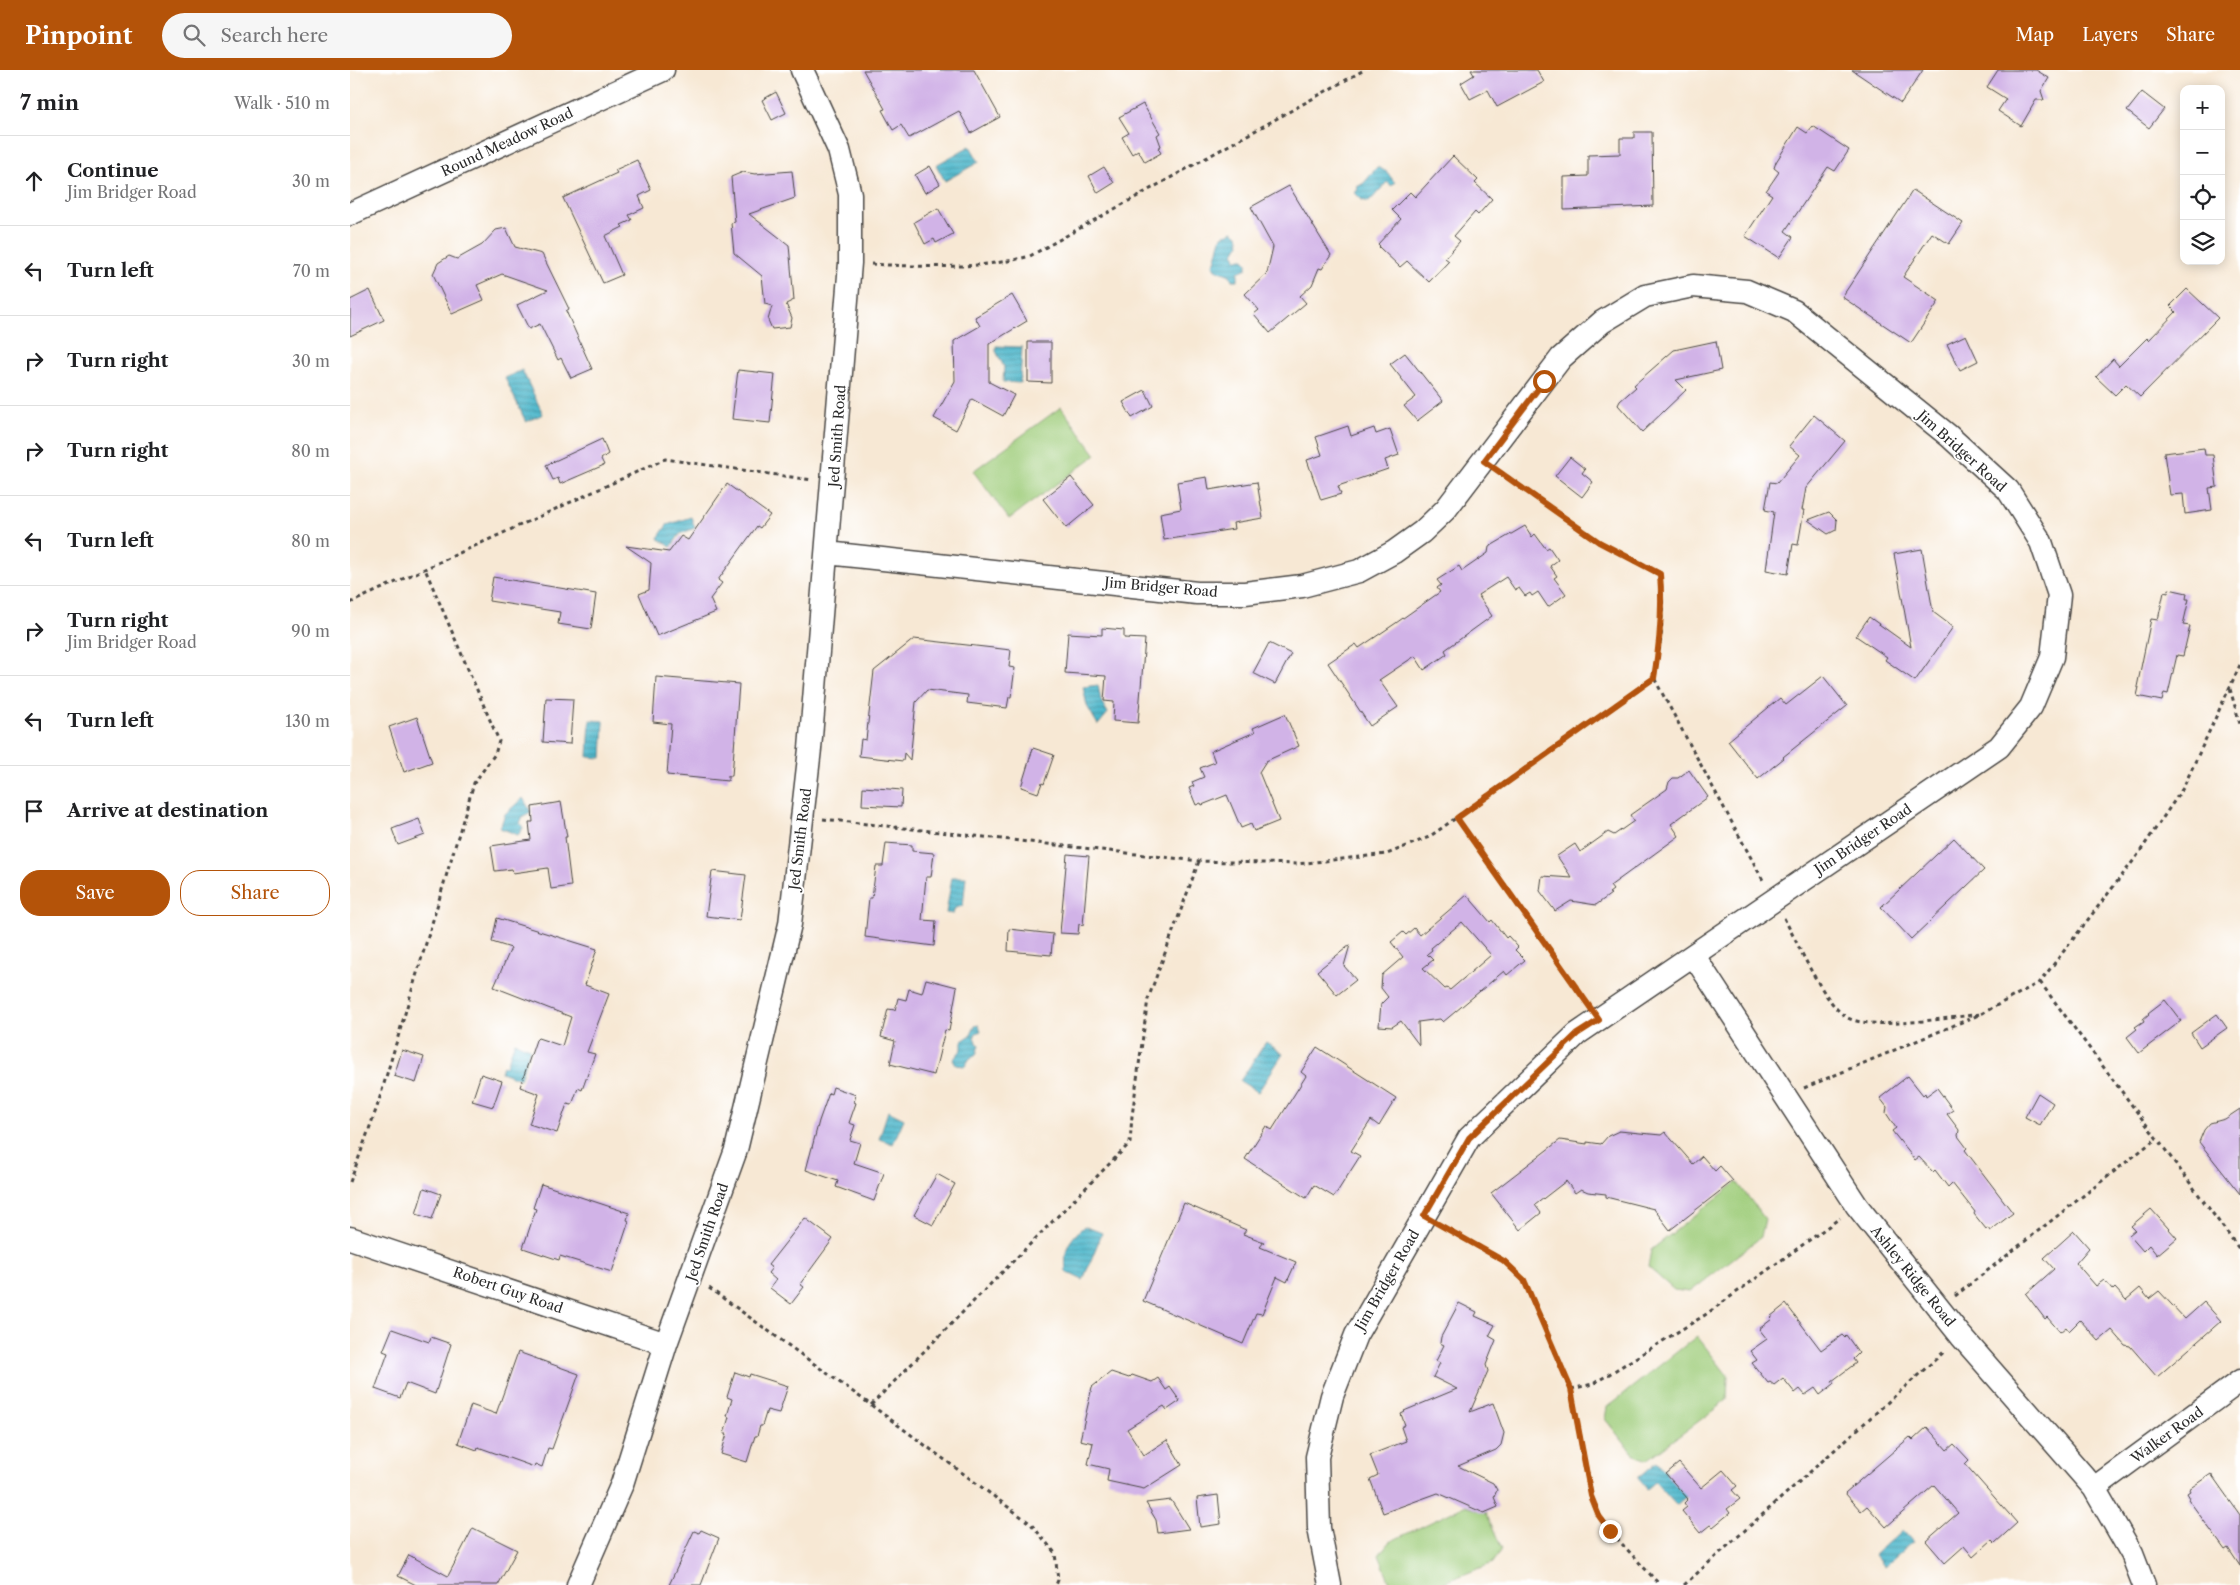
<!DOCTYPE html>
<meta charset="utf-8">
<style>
body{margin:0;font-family:"Libre Caslon Text",serif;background:#f6f6f6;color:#202124}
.controls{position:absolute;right:15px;top:15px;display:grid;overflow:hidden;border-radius:10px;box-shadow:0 2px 12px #0003}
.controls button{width:45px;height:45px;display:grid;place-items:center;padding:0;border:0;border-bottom:1px solid #e0e0e0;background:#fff;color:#202124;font:25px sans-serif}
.stop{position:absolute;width:15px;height:15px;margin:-11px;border:4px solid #b45309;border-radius:50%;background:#fff}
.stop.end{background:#b45309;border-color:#fff;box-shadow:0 1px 5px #0008}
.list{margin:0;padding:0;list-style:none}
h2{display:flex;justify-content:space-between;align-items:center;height:65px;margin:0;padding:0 20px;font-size:21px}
h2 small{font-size:16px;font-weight:400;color:#757577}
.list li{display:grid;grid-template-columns:32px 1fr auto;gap:15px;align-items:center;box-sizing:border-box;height:90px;padding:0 20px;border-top:1px solid #e0e0e0}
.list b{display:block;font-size:19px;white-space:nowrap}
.list p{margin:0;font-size:16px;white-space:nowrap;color:#757577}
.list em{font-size:16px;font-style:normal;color:#757577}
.actions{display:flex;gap:10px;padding:15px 20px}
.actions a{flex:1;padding:11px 0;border:1px solid #b45309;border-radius:20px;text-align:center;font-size:18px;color:#b45309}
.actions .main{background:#b45309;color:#fff}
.icon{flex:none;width:28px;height:28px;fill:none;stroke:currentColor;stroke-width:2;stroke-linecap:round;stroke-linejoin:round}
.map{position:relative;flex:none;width:1890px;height:1515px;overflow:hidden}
header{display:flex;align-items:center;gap:30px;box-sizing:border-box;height:70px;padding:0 25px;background:#b45309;color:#fff}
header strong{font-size:24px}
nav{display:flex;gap:28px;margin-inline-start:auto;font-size:18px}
.search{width:350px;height:45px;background:#f6f6f6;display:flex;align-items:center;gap:12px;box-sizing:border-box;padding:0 18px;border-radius:28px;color:#757577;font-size:19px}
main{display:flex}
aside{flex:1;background:#fff}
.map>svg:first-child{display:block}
.park{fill:#9ecc79;stroke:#647c52}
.water{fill:url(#water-rules);stroke:#3d727c}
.building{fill:#d1b3e7;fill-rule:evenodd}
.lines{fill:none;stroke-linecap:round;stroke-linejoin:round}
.street-casing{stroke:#4a4744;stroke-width:25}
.path{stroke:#4a4744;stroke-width:3;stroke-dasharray:4 4;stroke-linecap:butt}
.street{stroke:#fff;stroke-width:22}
.route{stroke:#b45309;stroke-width:6}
.labels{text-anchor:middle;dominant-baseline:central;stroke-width:4;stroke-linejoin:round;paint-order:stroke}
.street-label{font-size:14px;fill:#2b2b2b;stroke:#fff}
</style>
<header>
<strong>Pinpoint</strong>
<div class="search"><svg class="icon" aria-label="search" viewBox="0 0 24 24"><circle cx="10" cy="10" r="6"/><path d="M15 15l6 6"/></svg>Search here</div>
<nav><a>Map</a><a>Layers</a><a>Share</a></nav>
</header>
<main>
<aside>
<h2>7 min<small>Walk · 510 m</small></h2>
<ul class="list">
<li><svg class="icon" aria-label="ahead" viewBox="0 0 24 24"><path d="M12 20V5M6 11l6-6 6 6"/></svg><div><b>Continue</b><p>Jim Bridger Road</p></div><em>30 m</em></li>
<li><svg class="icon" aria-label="left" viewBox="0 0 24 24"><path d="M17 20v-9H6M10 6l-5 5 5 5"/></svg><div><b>Turn left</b></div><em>70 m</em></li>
<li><svg class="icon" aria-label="right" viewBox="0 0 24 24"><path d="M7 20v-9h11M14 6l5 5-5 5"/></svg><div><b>Turn right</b></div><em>30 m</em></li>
<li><svg class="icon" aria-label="right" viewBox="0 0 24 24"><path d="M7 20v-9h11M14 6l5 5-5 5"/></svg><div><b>Turn right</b></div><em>80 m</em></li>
<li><svg class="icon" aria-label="left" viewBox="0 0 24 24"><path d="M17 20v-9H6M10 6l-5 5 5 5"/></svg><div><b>Turn left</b></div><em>80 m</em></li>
<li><svg class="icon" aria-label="right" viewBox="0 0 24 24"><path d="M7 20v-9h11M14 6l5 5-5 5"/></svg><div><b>Turn right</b><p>Jim Bridger Road</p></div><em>90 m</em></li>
<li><svg class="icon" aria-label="left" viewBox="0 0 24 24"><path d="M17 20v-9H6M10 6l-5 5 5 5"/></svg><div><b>Turn left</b></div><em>130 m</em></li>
<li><svg class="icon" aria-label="arrive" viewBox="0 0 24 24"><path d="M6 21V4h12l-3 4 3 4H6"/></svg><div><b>Arrive at destination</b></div></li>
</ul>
<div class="actions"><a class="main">Save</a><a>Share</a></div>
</aside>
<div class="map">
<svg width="1890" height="1515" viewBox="0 0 1890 1515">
<defs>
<pattern id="water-rules" width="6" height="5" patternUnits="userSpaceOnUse" patternTransform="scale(1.25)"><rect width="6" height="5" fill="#4fb8cc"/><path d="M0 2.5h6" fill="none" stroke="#4296a6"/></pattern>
</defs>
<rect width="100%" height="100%" fill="#fff"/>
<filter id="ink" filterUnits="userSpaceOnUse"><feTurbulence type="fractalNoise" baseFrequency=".02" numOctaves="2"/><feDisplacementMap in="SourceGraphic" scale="10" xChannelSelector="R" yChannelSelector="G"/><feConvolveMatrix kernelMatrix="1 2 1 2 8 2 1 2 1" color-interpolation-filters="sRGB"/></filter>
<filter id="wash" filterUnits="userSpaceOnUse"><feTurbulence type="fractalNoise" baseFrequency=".0096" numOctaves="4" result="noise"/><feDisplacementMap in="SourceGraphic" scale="20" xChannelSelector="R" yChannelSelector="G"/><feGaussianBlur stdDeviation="1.12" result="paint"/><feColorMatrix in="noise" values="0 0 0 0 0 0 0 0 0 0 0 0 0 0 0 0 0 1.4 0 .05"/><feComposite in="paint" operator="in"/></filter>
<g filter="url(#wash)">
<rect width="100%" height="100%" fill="#f7e8d4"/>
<!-- park -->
<path class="park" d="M711 337 746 385 659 449 623 401Z
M1387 1112 1415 1149 1411 1167 1340 1222 1324 1220 1298 1197 1301 1180Z
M1347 1266 1378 1306 1377 1330 1297 1390 1283 1384 1255 1349 1257 1337Z
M1115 1436 1136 1442 1152 1479 1143 1493 1087 1515H1041L1029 1485 1039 1472Z"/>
<!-- water -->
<path class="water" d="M620 76 629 92 595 111 586 95Z
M1027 97 1037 102 1045 113 1042 116 1037 112 1019 132 1012 130 1005 123 1008 119 1007 117 1014 113Z
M883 161 888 165 890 173 884 183 886 189H894L897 192V198L888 202V210H882L880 205 865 199 863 195C868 187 868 175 872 166Z
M646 276 672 277 670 313 653 312 654 297 646 281Z
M172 300 193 344 176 352 155 308Z
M341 447 345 458 330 464 321 477 308 468 317 455Z
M748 615 751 631 758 643 748 655 737 636 733 617Z
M240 650 254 651 252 688 238 687Z
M173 728 181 742 173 746 170 753 173 758 168 765 150 758 155 744Z
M602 807H616L613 836 605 838 603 844 596 843Z
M629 955 631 961 626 963 624 968 629 975 626 985 620 988 615 996 606 995 603 990 612 979V971L621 965 625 956Z
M165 972 180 978 170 1009 151 1002 153 995 156 996Z
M916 972 933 984 908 1022 890 1011Z
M538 1041 554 1049 543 1074 529 1069Z
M734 1156 752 1163 733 1210 716 1202C714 1178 717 1173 734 1156Z
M1307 1392 1337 1426 1326 1435 1305 1412 1297 1419 1288 1408Z
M1552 1460 1563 1472 1534 1497 1524 1485Z"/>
<g id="blocks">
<!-- building -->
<path class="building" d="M513 0H624L650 47 621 63 609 41 559 68 551 55 543 60 532 40 535 39Z
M1121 0H1187L1194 12 1147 37 1138 20 1120 29 1111 13 1124 5Z
M1502 0H1573L1551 33Z
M1648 0H1686L1699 8 1691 21 1694 30H1686L1671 56 1648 41 1656 29 1637 17Z
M426 22 436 43 422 50 412 30Z
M1792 22 1814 39 1799 58 1777 41Z
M793 34 810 63 807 65 811 76 808 78 811 83 795 92 788 80 782 84 772 67 779 63 769 47Z
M1463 56 1499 80 1485 101 1478 97 1435 161 1443 167 1429 188 1395 166 1422 125 1416 121 1429 102 1424 98 1426 92 1448 57 1457 63Z
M1284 62H1302L1303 136 1214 140V107L1238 106V85L1270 84V68H1284Z
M1103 86 1128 110 1125 113 1142 129 1128 145 1125 142 1104 166 1110 171 1095 188 1099 191 1079 212 1057 191 1050 197 1029 177 1030 176 1028 174 1051 149 1042 140 1060 122 1065 127Z
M287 90 301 120 289 126 294 138 279 145 282 150 271 155 273 157 255 166 272 205 253 213 213 128 267 103 265 100Z
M580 96 590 114 575 123 565 105Z
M754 97 764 113 748 123 739 106Z
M442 101 445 128 399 144 439 175 444 230 436 234 442 248 440 257 422 259 418 250 422 236 415 234 412 206 384 183 381 153 385 152 381 107 393 102 405 104Z
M939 116 981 185 972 199 969 198 962 215 950 226 956 233 920 263 904 244 909 240 895 224 917 203 923 177 901 137Z
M1563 120 1613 153 1599 174 1582 163 1553 207 1589 231 1561 273 1492 227Z
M588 138 603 164 586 173 584 169 575 174 564 152Z
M156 158 165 177 192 184 219 239 216 241 242 299 221 308 211 288 208 290 190 254 179 259 167 235 198 220 152 204 127 215 134 230 102 244 83 204 88 193 99 186 107 189 132 175 146 160Z
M1837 219 1868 248 1790 327 1776 314 1765 325 1746 307 1763 289 1769 296 1797 268 1799 270 1826 242 1820 236Z
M20 220 34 250 0 266V230Z
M662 225 677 251 639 274V312L664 325 653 346 622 329 606 360 584 348 605 311 604 271 630 256 625 247Z
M1616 265 1628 291 1610 300 1597 274Z
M1366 271 1371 300 1326 310 1336 320 1292 362 1268 335 1270 331 1286 317 1284 315 1324 280Z
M678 272H701V313L678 312Z
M1055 283 1093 331 1067 351 1054 336 1066 327 1040 294Z
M388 300 425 304 420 353 382 349Z
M795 320 803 336 782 348 773 332Z
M1464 345 1495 371 1456 418 1452 440H1454L1448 475 1443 474 1438 504 1416 500 1424 442 1415 440 1420 412 1427 413 1450 385 1439 376Z
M998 356 1001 366 1024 358 1026 364 1040 359 1049 385 1035 390 1038 399 988 416 991 424 971 430 957 390 972 385 966 367Z
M252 369 258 384 251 389 254 395 210 414 208 408 203 410 196 395Z
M1854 378 1855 385H1863L1867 417 1859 418 1862 440 1835 444 1833 424 1820 425 1814 383Z
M1220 387 1235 399 1232 403 1243 412 1232 427 1205 406Z
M721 407 744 435 716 458 693 429Z
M857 407 859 420 907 412 913 448 883 453 884 459 814 470 810 443 831 439 827 412Z
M377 414 420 445 410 458 407 456 368 510 372 513 360 529 366 542 307 566 289 524 299 520 301 493 276 476 319 482 331 466 338 470Z
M1479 442 1487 450 1486 460 1478 464 1458 450Z
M1175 456 1182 467 1185 464 1196 479 1199 477 1208 490 1200 496 1207 506 1204 508 1216 524 1198 537 1188 522 1182 526 1180 523 1175 526 1169 518 1165 520 1156 507 1128 525 1142 546 1095 580 1097 584 1074 600 1065 586 1029 610 1048 637 1020 656 978 593 1006 574 1009 578 1046 553 1090 522 1087 518 1091 515 1087 510 1109 496 1112 501 1138 483 1139 477Z
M1572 479 1583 542 1603 557 1565 611 1535 590 1537 587 1506 566 1519 547 1561 577 1544 484Z
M143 507 246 524 241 559 208 554 210 542 139 531Z
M1819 519 1837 523 1836 529H1839L1833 555 1840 556 1833 586 1827 585 1818 624 1814 623 1812 631 1787 626 1789 617H1787L1801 549 1808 550 1814 522 1818 523Z
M752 558 774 560V568L795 569 788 653 763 651 764 632 754 631 756 606 715 603 718 563 752 565Z
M564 569 661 580 659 597 665 598 661 627H659L657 638 617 633 618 625 577 620 566 632 560 690 554 683 553 691 509 686 511 669 516 670 524 601Z
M919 573 941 584 925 614 903 603Z
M1473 606 1497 636 1433 687 1434 688 1408 709 1378 671 1430 628 1436 635Z
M306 607 389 614 382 706H378V711L317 705 321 654 303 652Z
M196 628 223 629 220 674 193 672Z
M935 644 949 676 916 691 909 702 929 751 904 761 901 754 891 758 877 725 852 735 851 733 846 735 839 718 844 716 842 712 854 707 850 698 865 692 861 681 905 662 903 658Z
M67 647 82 692 54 702 39 657Z
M683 678 704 685 694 714 692 713 688 723 671 717Z
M1339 700 1358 727 1321 754 1329 766 1260 816 1263 820 1259 823 1261 824 1246 835 1221 831 1205 841 1190 821 1192 806 1222 808 1207 786 1225 774 1230 782 1258 762 1264 765 1284 751 1280 745 1317 719 1319 712 1323 708H1328Z
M513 717 552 720 551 737 512 735Z
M211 732 217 767H215L221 816 201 819 198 798 163 803 162 799 145 801 141 776 181 770 179 752H183L182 737Z
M69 749 75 765 48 775 42 759Z
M1604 768 1634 800 1561 869 1531 837Z
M536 773 562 775V781L584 783 581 807H576L572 850 586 851 584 876 515 867 519 828H522L526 796H533Z
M717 784 739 786 733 855 729 854 728 864 710 863Z
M362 801 396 805 390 850 356 846Z
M1117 825 1140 852 1142 850 1156 868 1158 866 1168 877 1165 880 1175 890 1157 905 1154 901 1093 952 1090 949 1068 952 1069 975 1051 951 1042 957 1029 956 1031 934 1038 927 1031 918 1032 905 1053 887 1041 872 1053 862 1056 865 1064 858 1070 865ZM1112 852 1141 885 1100 920 1097 918 1095 919 1073 898 1083 890 1077 884 1082 880 1081 878Z
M147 848 247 879 235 915 259 924 237 982 245 984 232 1020 228 1018 222 1035 217 1034 207 1063 179 1054 189 1024 170 1017 186 970 188 968 212 976 221 947 144 917 161 878 142 872Z
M659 859 703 864 701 885 658 881Z
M1000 875 994 896 1006 910 987 925 967 901Z
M576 909 607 917 599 961 595 960 584 1005 540 994 545 971 531 967 538 939 545 940 548 928 556 930 559 919 572 923Z
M1815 930 1831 951 1789 983 1777 967 1787 959 1785 957 1794 951 1793 949 1799 944 1798 943Z
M1867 944 1877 958 1850 977 1841 963Z
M967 977 1046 1028 1029 1056 1021 1050 1001 1081 1010 1086 984 1127 964 1115 956 1128 895 1089 916 1056 922 1060 956 1006 951 1002Z
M52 980 74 987 66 1013 44 1006Z
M131 1004 152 1011 143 1037 122 1031Z
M1558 1006 1573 1025 1575 1023 1576 1026 1587 1018 1603 1040 1597 1044 1609 1060 1608 1066 1617 1078 1615 1080 1663 1143 1640 1161 1638 1158 1636 1159 1624 1144 1625 1142 1602 1113 1598 1117 1585 1100 1583 1102 1569 1087 1565 1090 1542 1061 1546 1058 1536 1043 1537 1037 1530 1028Z
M483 1017 506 1025 504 1032 506 1033 499 1053 505 1055 500 1070 510 1073 504 1093 534 1103 524 1131 486 1117 488 1111 456 1100 469 1051 479 1023 481 1024Z
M1688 1023 1703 1033 1690 1055 1675 1047Z
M1890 1039V1124L1849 1072 1854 1060 1860 1053 1875 1049Z
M1269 1061 1311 1065 1315 1062 1343 1094 1352 1086 1365 1101 1370 1096 1383 1111 1320 1160 1304 1139 1256 1127V1124L1238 1122 1231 1119 1225 1123 1216 1111 1185 1135 1191 1143 1170 1160 1141 1123 1210 1070 1237 1074V1072L1251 1074 1258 1066Z
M587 1104 605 1114 583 1155 564 1145Z
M191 1114 279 1143 277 1150 279 1151 262 1202 210 1186 209 1190 173 1178 186 1139 183 1138Z
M74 1118 91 1124 82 1149 66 1144Z
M834 1133 896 1160 893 1164 914 1172 910 1177 946 1192 937 1212 927 1207 912 1244 906 1243 893 1274 793 1231Z
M1801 1139 1827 1168 1807 1185 1799 1175 1793 1181 1779 1165 1785 1160 1781 1156Z
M455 1148 483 1169 450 1214 454 1217 441 1234 420 1218 426 1210 418 1203 422 1198 418 1195Z
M1724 1161 1739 1178 1726 1193 1746 1216 1754 1210 1763 1220 1765 1218 1776 1230 1790 1218 1799 1229 1809 1221 1835 1249 1854 1232 1871 1251 1807 1307 1780 1276 1775 1275 1762 1260 1749 1271 1730 1250 1719 1261 1716 1257 1710 1262 1697 1247 1695 1249 1676 1224 1704 1199 1694 1188Z
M1109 1233 1127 1242 1125 1246 1145 1255 1139 1266 1146 1270 1136 1295 1138 1301 1120 1342 1143 1333 1154 1363 1151 1375 1146 1380 1108 1396 1143 1413 1147 1420 1144 1427 1148 1437 1134 1443 1088 1423 1033 1443 1020 1409 1028 1405 1020 1385 1056 1371 1051 1357 1055 1355 1051 1344 1055 1342 1054 1341 1107 1319 1083 1307 1090 1293 1086 1291 1094 1275 1090 1273 1091 1267Z
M1436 1234 1471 1280 1492 1265 1494 1267 1496 1265 1509 1283 1503 1289 1506 1293 1482 1311 1484 1314 1470 1325 1465 1318 1455 1325 1450 1319 1445 1323 1433 1308 1424 1315 1420 1312 1418 1313 1402 1293 1407 1290 1400 1281 1417 1269 1409 1259 1422 1249 1420 1247Z
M42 1259 79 1272 81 1267 101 1274 85 1324 56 1313 50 1328 25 1319 38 1283 33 1281Z
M168 1282 229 1304 202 1379 198 1378 192 1397 185 1394 184 1397 128 1377 127 1380 108 1373 121 1335 146 1344Z
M385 1302 399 1307 400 1304 438 1316 429 1343 417 1340 412 1356H410L407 1366H405L397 1392 371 1384 377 1364H374L379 1347 377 1346 382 1329 377 1327Z
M761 1302 779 1308 782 1305 802 1312 808 1308 816 1320 820 1317 830 1331 817 1340 814 1336 777 1359 794 1385 817 1370 832 1395 794 1419 757 1411 759 1399 738 1394 743 1373 730 1370 742 1317Z
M1577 1357 1597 1380 1604 1374 1619 1390 1615 1394 1667 1453 1645 1473 1642 1470 1623 1487 1614 1476 1595 1493 1576 1471 1608 1443 1584 1415 1536 1457 1517 1436 1511 1441 1495 1423 1560 1367 1563 1370Z
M1329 1393 1351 1418 1373 1400 1387 1416 1382 1420 1390 1429 1377 1439 1380 1443 1363 1457 1360 1455 1350 1463 1332 1441 1337 1437 1334 1433 1338 1429 1316 1404Z
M1861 1404 1890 1445V1496L1878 1478 1875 1480 1838 1429 1840 1428 1837 1423 1840 1421 1839 1419Z
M868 1425 871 1454 850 1457 847 1428Z
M821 1430 839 1459 808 1463 806 1450 796 1433Z
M123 1458 167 1480 148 1515H66L48 1506 59 1485 98 1506Z
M351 1460 369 1468 351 1515H319L344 1461 349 1463Z"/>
</g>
</g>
<g filter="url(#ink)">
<use href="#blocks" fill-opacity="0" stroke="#4a4744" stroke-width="1"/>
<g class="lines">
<defs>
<path id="street" d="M0 144 313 0
M477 483 847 523H895L952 516 1009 501 1044 482 1072 462 1096 439 1211 288 1252 252 1295 226 1343 216 1397 221 1444 241 1599 366 1658 420 1691 472 1709 525 1702 587 1681 637 1649 677 1227 964 1119 1068 1006 1265 982 1326 967 1387 969 1458 980 1515
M1344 886 1507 1136 1611 1266 1744 1418 1782 1484 1794 1515
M0 1168 316 1274
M1744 1418 1890 1311
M228 1515 272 1414 316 1274 386 1080 440 854 460 679 500 193V124L489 80 452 0"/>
</defs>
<!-- street casing -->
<use href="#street" class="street-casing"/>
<!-- path -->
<path class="path" d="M521 194C574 197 628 200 680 186L1014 0
M1150 402 1249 472 1310 504 1312 535 1311 566 1304 608 1414 812
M0 533 315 389 462 410
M1880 619 1890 654
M1107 748 1237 933
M473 749 849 791 947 794 1037 784 1079 767 1304 608
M1434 848C1447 872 1475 936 1498 948 1523 961 1601 947 1631 944
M1690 912 1890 1180
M1454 1018 1631 944 1690 912 1787 786 1833 718 1890 595
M0 1112 27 1037 124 713 145 684 149 671 75 499
M1092 1156 1154 1191 1174 1210 1221 1319 1241 1426 1249 1445 1260 1461 1310 1515
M359 1218 521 1335 681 1454 705 1483 708 1510 706 1515
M1605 1226 1807 1068
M1221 1319 1243 1314 1355 1245 1490 1148
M521 1335 780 1073 782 1046 798 929 849 791
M1334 1515 1596 1280"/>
<!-- street -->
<use href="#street" class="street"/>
</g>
</g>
<g class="lines" filter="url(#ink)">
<!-- route -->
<path class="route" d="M1194 311 1134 391 1249 472 1310 504C1313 539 1310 572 1304 608L1107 748 1249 950 1227 964 1119 1068 1074 1146 1154 1191 1174 1210 1221 1319 1241 1426 1249 1446 1260 1461"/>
</g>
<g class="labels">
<!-- street labels -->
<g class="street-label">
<text transform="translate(157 72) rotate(-25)">Round Meadow Road</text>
<text transform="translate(487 366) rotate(-86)">Jed Smith Road</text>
<text transform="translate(1612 381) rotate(42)">Jim Bridger Road</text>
<text transform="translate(811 517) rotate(5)">Jim Bridger Road</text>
<text transform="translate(450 769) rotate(-83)">Jed Smith Road</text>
<text transform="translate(1513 769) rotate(-34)">Jim Bridger Road</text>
<text transform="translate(357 1162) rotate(-71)">Jed Smith Road</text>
<text transform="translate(1563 1206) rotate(51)">Ashley Ridge Road</text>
<text transform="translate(1037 1210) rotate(-60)">Jim Bridger Road</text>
<text transform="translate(158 1220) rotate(19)">Robert Guy Road</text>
<text transform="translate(1817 1365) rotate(-36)">Walker Road</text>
</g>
</g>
</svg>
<div class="controls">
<button>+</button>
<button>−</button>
<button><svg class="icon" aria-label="locate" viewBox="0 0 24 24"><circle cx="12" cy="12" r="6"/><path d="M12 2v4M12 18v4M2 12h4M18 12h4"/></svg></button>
<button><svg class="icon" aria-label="layers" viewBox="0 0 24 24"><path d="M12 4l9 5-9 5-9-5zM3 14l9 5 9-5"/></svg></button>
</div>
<div class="stop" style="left:1194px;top:311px"></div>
<div class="stop end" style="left:1260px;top:1461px"></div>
</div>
</main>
